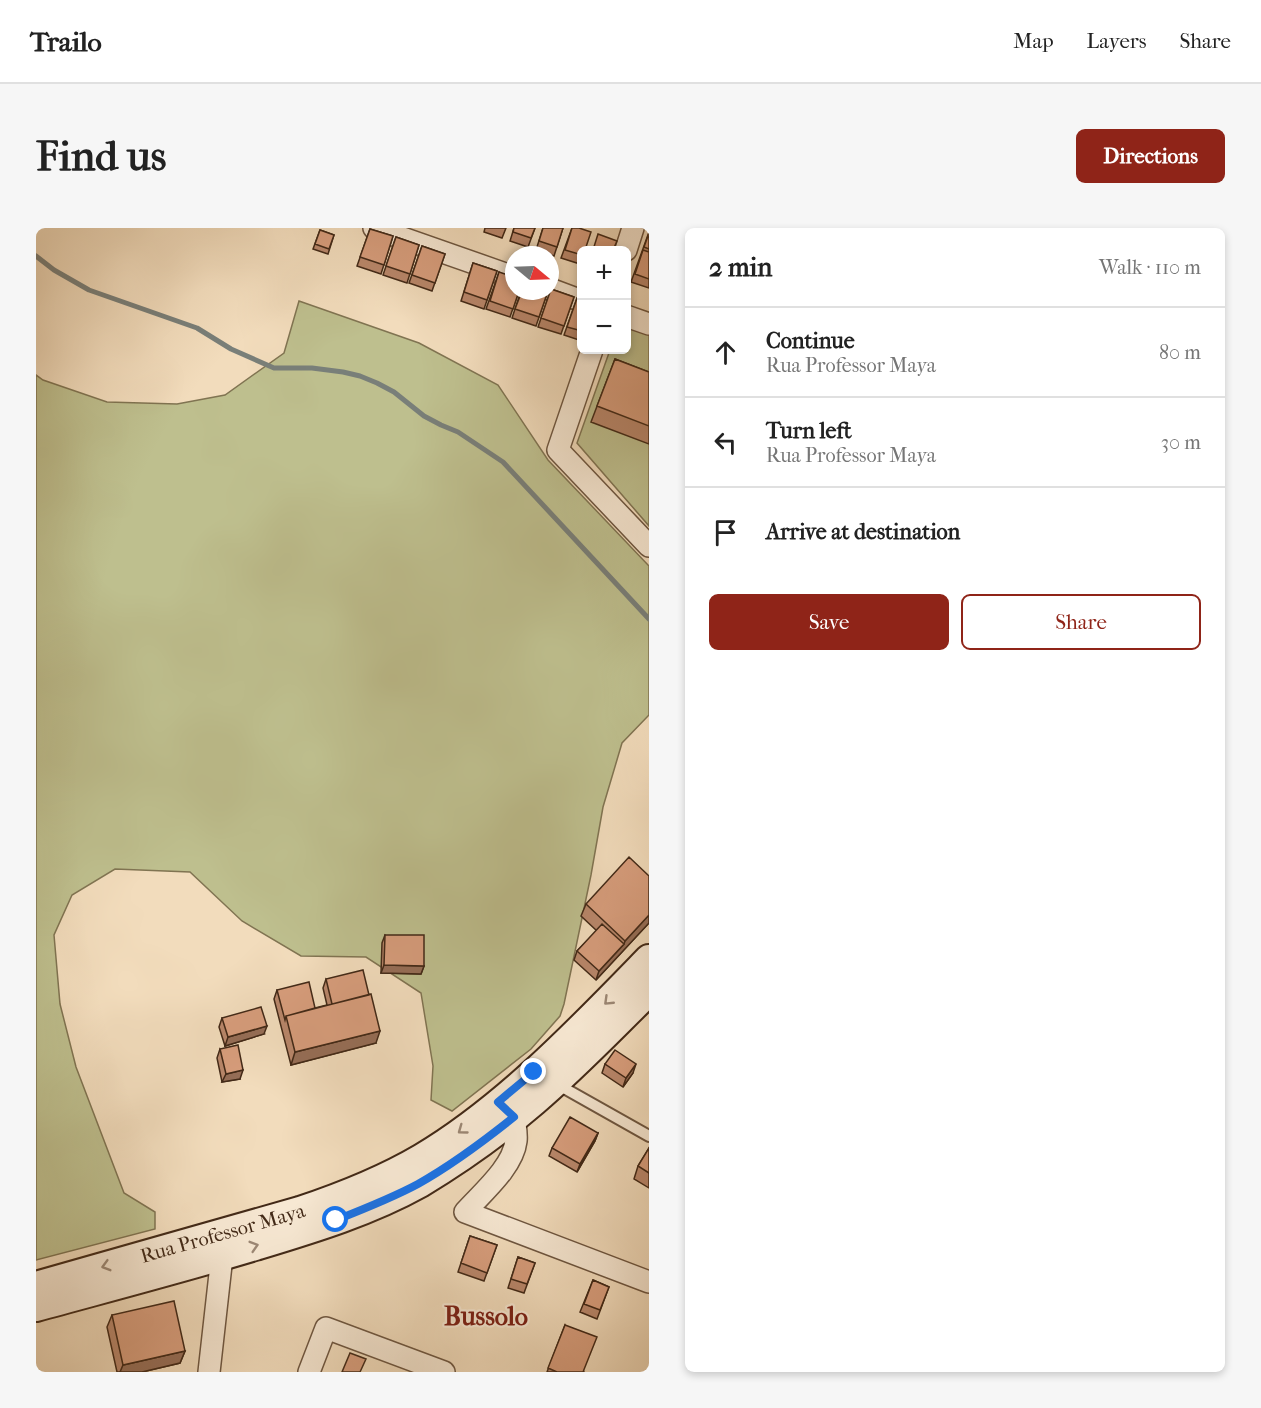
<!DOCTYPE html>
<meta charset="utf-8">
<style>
body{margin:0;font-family:"IM FELL French Canon",serif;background:#f6f6f6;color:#222}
.controls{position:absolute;right:18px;top:18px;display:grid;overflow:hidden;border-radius:9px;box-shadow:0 3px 9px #0003}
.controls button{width:54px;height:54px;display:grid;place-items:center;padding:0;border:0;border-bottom:2px solid #e0e0e0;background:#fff;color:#222;font:30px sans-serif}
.compass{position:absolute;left:469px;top:18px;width:54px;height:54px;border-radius:50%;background:#fff;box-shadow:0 3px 9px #0003;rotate:109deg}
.stop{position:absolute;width:18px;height:18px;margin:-14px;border:4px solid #1a73e8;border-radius:50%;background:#fff}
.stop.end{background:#1a73e8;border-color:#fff;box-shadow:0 2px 6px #0008}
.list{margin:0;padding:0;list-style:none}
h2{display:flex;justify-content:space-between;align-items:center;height:78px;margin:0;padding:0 24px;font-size:26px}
h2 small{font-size:20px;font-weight:400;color:#767676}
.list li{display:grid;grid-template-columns:39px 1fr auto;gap:18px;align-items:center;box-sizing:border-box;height:90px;padding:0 24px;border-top:2px solid #e0e0e0}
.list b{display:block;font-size:22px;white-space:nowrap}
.list p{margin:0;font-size:20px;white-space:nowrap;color:#767676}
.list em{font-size:20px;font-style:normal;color:#767676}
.actions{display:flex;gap:12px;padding:18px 24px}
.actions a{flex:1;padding:14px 0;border:2px solid #8f2418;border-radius:9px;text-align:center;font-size:21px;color:#8f2418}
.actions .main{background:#8f2418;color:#fff}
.icon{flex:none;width:33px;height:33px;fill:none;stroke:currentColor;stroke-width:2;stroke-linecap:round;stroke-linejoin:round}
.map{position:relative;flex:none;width:613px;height:1144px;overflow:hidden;border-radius:9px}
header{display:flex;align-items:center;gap:36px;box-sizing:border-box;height:84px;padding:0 30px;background:#fff;border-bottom:2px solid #e0e0e0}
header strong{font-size:28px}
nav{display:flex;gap:33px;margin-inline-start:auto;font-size:21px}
.intro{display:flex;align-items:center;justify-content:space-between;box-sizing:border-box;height:144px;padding:0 36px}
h1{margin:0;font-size:42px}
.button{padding:15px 27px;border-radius:9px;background:#8f2418;color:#fff;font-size:21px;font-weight:700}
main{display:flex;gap:36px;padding:0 36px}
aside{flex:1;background:#fff;border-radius:9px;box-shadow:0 3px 9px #0003}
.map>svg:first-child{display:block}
.green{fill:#bebf8e;stroke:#807452;stroke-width:1.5}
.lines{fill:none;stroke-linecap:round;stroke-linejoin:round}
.stream{stroke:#797f79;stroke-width:5}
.lane-casing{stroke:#6e5640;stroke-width:14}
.street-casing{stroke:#6e5640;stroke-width:24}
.secondary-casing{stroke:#422917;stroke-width:32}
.lane{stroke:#f7e8d3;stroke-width:10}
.street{stroke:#f7e8d3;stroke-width:21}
.secondary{stroke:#f7e8d3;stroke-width:28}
.wall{fill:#b9876b;stroke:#422917;stroke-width:1.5}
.shaded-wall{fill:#966e57;stroke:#422917;stroke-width:1.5}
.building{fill:#d79d7c;stroke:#422917;stroke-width:1.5}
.oneway{stroke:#9c8875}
.route{stroke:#1a73e8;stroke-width:8}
.labels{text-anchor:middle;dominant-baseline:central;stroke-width:4.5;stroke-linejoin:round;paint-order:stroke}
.street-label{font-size:20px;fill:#422917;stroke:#f7e8d3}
.district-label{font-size:26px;font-weight:bold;fill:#7a1f14;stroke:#f7e8d3}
</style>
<header>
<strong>Trailo</strong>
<nav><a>Map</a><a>Layers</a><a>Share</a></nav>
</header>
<div class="intro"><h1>Find us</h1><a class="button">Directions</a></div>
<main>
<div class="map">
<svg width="613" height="1144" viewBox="0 0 613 1144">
<rect width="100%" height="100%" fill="#f2dcbc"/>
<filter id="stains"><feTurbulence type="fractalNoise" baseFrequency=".00333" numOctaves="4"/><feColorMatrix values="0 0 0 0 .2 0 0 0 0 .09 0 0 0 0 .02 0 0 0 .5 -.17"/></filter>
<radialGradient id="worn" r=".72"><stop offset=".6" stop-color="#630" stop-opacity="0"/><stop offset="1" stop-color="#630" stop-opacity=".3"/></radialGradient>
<!-- green -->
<path class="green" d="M263 73 383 115 462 157 512 232 613 338V487L586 515 567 579 555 647 528 776 524 788 495 821 416 883 395 872 397 838 385 765 330 729 265 728 206 693 154 644 79 641 36 667 18 707 24 776 40 839 88 965 119 984V1001L0 1032V147L7 152 71 174 141 176 189 167 248 125Z
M591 98 613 106V298L541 215 574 122H590Z"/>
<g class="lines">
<!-- stream -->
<path class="stream" d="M0 28 18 42 53 62 161 100 195 121 238 140H276L307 144 324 148 341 155 358 164 388 188 405 197 422 204 467 234 613 391"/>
<defs>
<path id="lane" d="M519 855 613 908"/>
<path id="street" d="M338 0 478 49
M590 22 597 0
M514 61 546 73
M590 88 613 96
M556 122 522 222 613 318
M472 883 478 889C479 897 481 905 480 913 477 939 446 965 429 984L613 1054
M173 1144 186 1028 183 1016
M273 1144 290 1100 408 1144"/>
<g id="secondary">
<path id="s1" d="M0 1058 264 983C306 969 347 953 386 930 470 880 545 801 613 731"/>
<path d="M0 1079C73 1059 146 1040 219 1018 275 1001 332 984 384 955 424 931 463 903 498 873 538 839 575 800 613 763"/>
</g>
</defs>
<!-- lane casing -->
<use href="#lane" class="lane-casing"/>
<!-- street casing -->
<use href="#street" class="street-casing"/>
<!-- secondary casing -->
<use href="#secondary" class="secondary-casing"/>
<!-- lane -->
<use href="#lane" class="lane"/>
<!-- street -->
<use href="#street" class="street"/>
<!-- secondary -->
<use href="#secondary" class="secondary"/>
</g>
<!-- wall -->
<path class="wall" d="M449 0H470L466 10 448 4Z
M478 0H499L492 19 474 13Z
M507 0H527L518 28 500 22Z
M536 0 546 22V32L544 36 525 30Z
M334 1 357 8 345 46 321 38Z
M284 2 298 7 292 26 277 21Z
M613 4V60L595 54Z
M360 9 383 17 371 55 347 47Z
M386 18 409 26 396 63 373 55Z
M437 35 461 43 448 81 425 73Z
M463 44 483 63 474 89 450 81Z
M515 61 538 69 525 106 502 99Z
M485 63H512L500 98 476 90Z
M541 70 546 71V113L528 107Z
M579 131 613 144V216L555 194Z
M613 648V695L560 752 538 732 541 723 561 703 545 688 550 676Z
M349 707 388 738 385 746 345 745 346 715Z
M290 751 340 815 255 837 238 771 241 762 279 780 291 777 287 760Z
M186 790 228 806 189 818 183 799Z
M184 821 204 851 186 854 181 830Z
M569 836 597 845 587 859 566 845Z
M562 905 559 913 541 944 513 928 516 920Z
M613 920V960L598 951 602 938Z
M434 1008 461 1017 448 1053 422 1044Z
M482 1029 499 1035 488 1065 472 1060Z
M557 1052 573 1059 561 1091 544 1084Z
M76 1087 149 1123 144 1135 106 1144H81L71 1099Z
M529 1097 548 1144H511Z"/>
<!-- shaded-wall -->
<path class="shaded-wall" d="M613 687V695L560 752 563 743 588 716 589 713Z
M348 737 388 738 385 746 345 745Z
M231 798 228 806 189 818 192 809Z
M344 803 340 815 255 837 259 824Z
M600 836 597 845 587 859 590 850Z
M207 842 204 851 186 854 190 846Z
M562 905 559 913 541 944 544 936Z
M149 1123 144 1135 106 1144H84L87 1137Z"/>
<!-- building -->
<path class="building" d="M478 0H499L495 10 477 4Z
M507 0H527L521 19 503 13Z
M536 0H543L555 4 549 22H546V27L529 22Z
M334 1 357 8 348 37 324 29Z
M284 2 298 7 293 21 279 16Z
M613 5V21L608 19Z
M562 6 581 13 577 22H557Z
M360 9 383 17 374 46 350 38Z
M386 18 409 26 399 55 376 47Z
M607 22 613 24V51L599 46Z
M437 35 461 43 451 72 428 64Z
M463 44 478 49V63H483L477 81 454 73Z
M515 61 538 69 528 98 505 90Z
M486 63H512L503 89 479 81Z
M541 70 546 71V103L531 99Z
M579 131 613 144V198L561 178Z
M593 629 613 648V687L589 713 550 676Z
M566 696 588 716 563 743 541 723Z
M349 707H388V738L348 737Z
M327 742 333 767 296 776 290 751Z
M273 754 279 780 250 788 249 792 241 762Z
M335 766 344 803 259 824 250 788Z
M225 779 231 798 192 809 186 790Z
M202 817 207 842 190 846 184 821Z
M579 822 600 836 590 850 569 836Z
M534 889 562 905 544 936 516 920Z
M613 920V945L602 938Z
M434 1008 461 1017 451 1045 425 1035Z
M482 1029 499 1035 491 1056 475 1051Z
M557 1052 573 1059 564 1082 548 1076Z
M138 1073 149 1123 87 1137 76 1087Z
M529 1097 561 1109 547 1144H521L512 1140Z
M314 1125 330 1131 324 1144H306Z"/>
<!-- one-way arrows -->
<defs><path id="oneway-chevron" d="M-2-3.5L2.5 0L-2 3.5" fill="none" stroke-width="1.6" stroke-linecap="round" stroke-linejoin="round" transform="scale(1.5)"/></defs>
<g class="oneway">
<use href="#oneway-chevron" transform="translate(572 773) rotate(136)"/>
<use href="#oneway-chevron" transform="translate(426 902) rotate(144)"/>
<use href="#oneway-chevron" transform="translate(218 1018) rotate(-17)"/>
<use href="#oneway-chevron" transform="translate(70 1038) rotate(164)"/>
</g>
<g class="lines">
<!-- route -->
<path class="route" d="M300 992C328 981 356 970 382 956 416 937 448 913 478 889L462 874 498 844"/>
</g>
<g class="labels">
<!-- street labels -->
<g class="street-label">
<text stroke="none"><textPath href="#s1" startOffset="194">Rua Professor Maya</textPath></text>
</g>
<!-- district labels -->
<g class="district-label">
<text x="450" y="1088">Bussolo</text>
</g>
</g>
<rect width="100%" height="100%" filter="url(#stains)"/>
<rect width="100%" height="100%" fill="url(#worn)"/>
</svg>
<div class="controls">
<button>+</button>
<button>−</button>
</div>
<svg class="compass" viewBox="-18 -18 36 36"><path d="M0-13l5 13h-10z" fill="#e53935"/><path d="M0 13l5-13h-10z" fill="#767676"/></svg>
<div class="stop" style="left:300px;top:992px"></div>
<div class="stop end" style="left:498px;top:844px"></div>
</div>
<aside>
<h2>2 min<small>Walk · 110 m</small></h2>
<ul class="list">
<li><svg class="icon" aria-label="ahead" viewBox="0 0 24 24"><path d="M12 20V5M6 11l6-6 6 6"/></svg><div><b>Continue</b><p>Rua Professor Maya</p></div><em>80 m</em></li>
<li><svg class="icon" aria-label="left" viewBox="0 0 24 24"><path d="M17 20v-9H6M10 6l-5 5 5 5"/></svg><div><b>Turn left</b><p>Rua Professor Maya</p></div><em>30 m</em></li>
<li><svg class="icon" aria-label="arrive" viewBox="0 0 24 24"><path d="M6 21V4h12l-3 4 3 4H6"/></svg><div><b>Arrive at destination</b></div></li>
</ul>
<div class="actions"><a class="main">Save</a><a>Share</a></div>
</aside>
</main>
